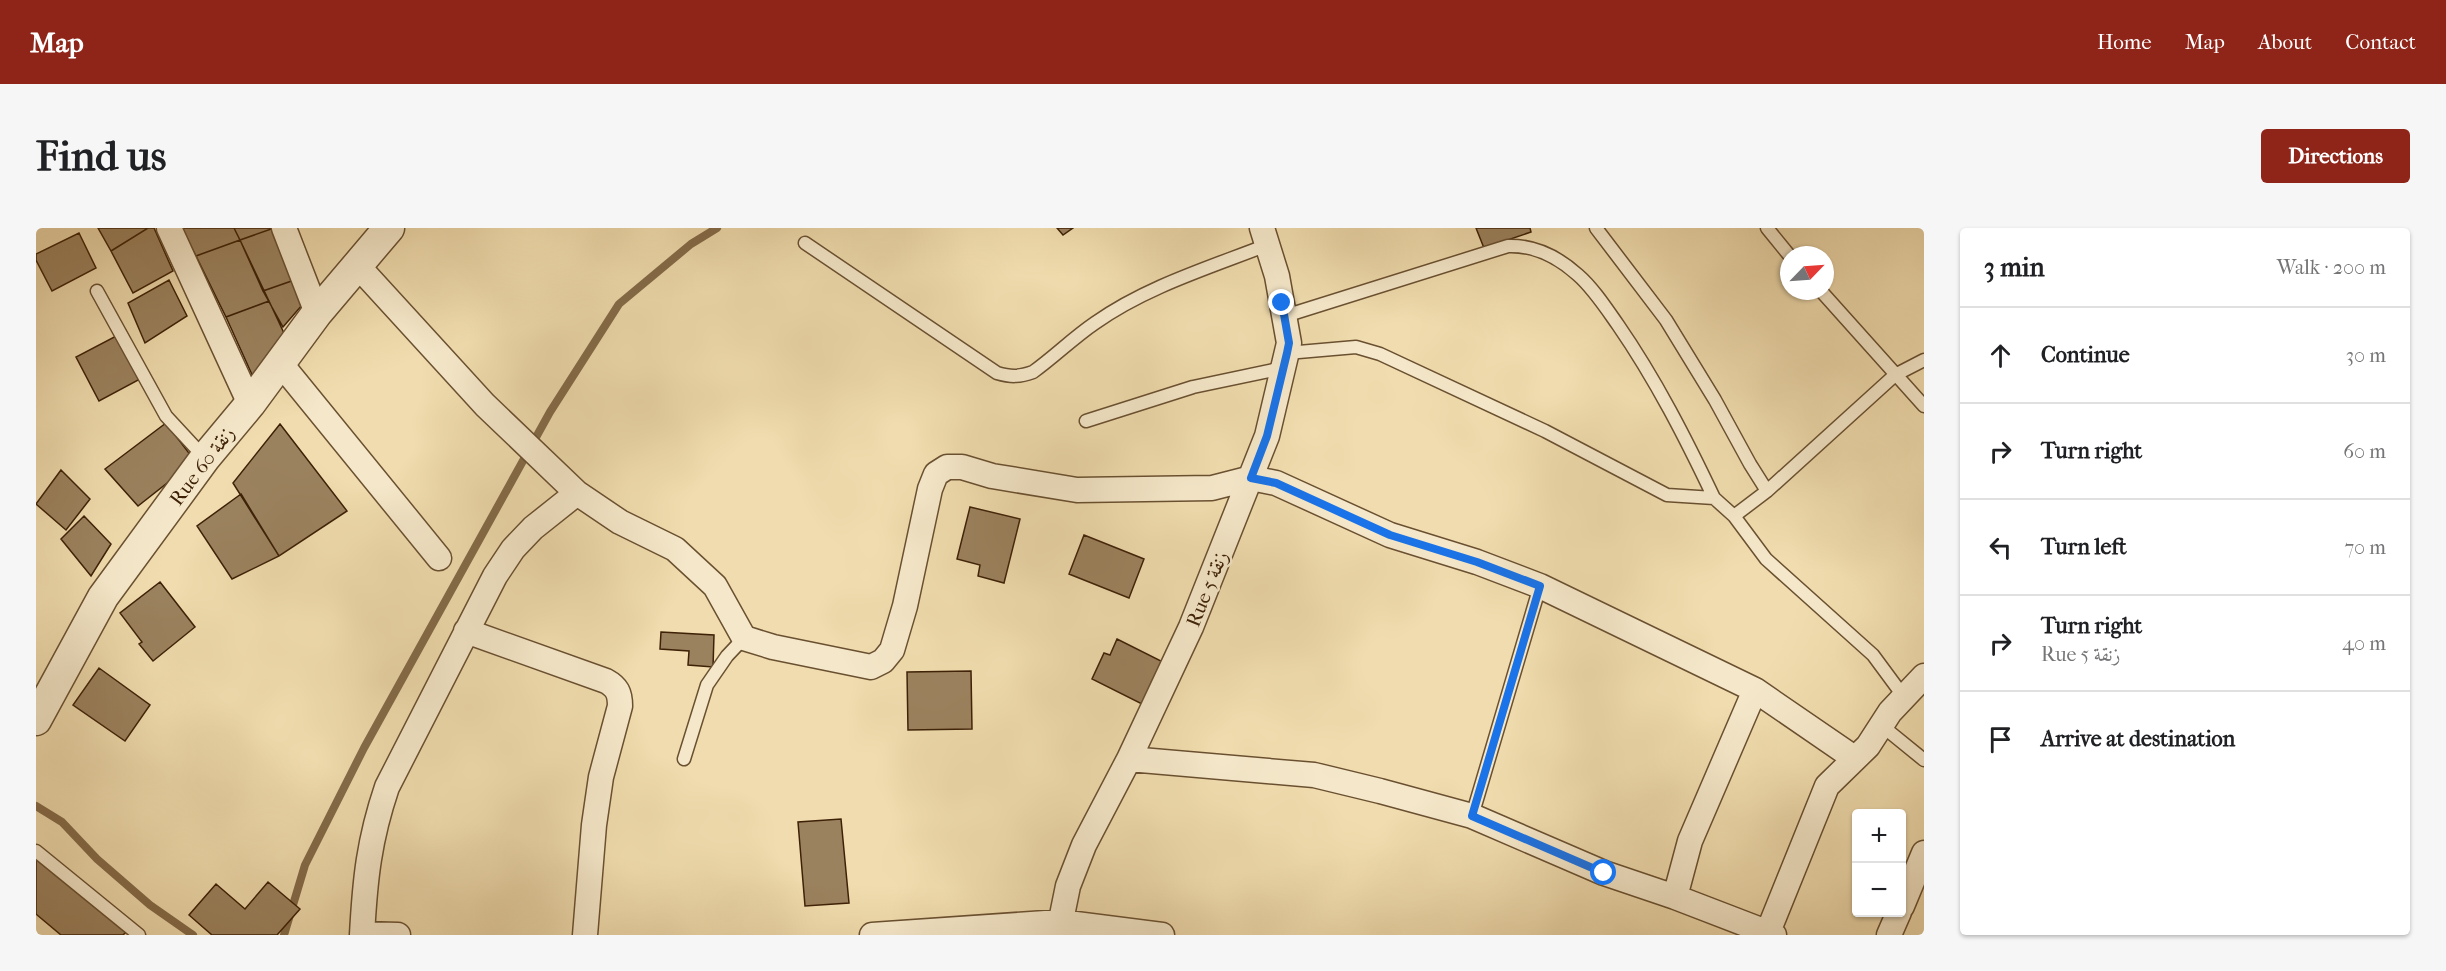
<!DOCTYPE html>
<meta charset="utf-8">
<style>
body{margin:0;font-family:"IM FELL French Canon",Amiri,serif;background:#f6f6f6;color:#202124}
.controls{position:absolute;right:18px;bottom:18px;display:grid;overflow:hidden;border-radius:6px;box-shadow:0 2px 4px #0004}
.controls button{width:54px;height:54px;display:grid;place-items:center;padding:0;border:0;border-bottom:2px solid #e0e0e0;background:#fff;color:#202124;font:30px sans-serif}
.compass{position:absolute;left:1744px;top:18px;width:54px;height:54px;border-radius:50%;background:#fff;box-shadow:0 2px 4px #0004;rotate:65deg}
.stop{position:absolute;width:18px;height:18px;margin:-14px;border:4px solid #1a73e8;border-radius:50%;background:#fff}
.stop.end{background:#1a73e8;border-color:#fff;box-shadow:0 2px 6px #0008}
.list{margin:0;padding:0;list-style:none}
h2{display:flex;justify-content:space-between;align-items:center;height:78px;margin:0;padding:0 24px;font-size:26px}
h2 small{font-size:20px;font-weight:400;color:#757577}
.list li{display:grid;grid-template-columns:39px 1fr auto;gap:18px;align-items:center;box-sizing:border-box;height:96px;padding:0 24px;border-top:2px solid #e0e0e0}
.list b{display:block;font-size:22px;white-space:nowrap}
.list p{margin:0;font-size:20px;white-space:nowrap;color:#757577}
.list em{font-size:20px;font-style:normal;color:#757577}
.icon{flex:none;width:33px;height:33px;fill:none;stroke:currentColor;stroke-width:2;stroke-linecap:round;stroke-linejoin:round}
.map{position:relative;flex:none;width:1888px;height:707px;overflow:hidden;border-radius:6px}
header{display:flex;align-items:center;gap:36px;box-sizing:border-box;height:84px;padding:0 30px;background:#8f2418;color:#fff}
header strong{font-size:28px}
nav{display:flex;gap:33px;margin-inline-start:auto;font-size:21px}
.intro{display:flex;align-items:center;justify-content:space-between;box-sizing:border-box;height:144px;padding:0 36px}
h1{margin:0;font-size:42px}
.button{padding:15px 27px;border-radius:6px;background:#8f2418;color:#fff;font-size:21px;font-weight:700}
main{display:flex;gap:36px;padding:0 36px}
aside{flex:1;background:#fff;border-radius:6px;box-shadow:0 2px 4px #0004}
.map>svg:first-child{display:block}
.lines{fill:none;stroke-linecap:round;stroke-linejoin:round}
.stream{stroke:#846b49;stroke-width:8}
.building{fill:#9b825e;stroke:#3e2107;stroke-width:1.5}
.service-casing{stroke:#6a5031;stroke-width:15}
.minor-casing{stroke:#6a5031;stroke-width:27}
.tertiary-casing{stroke:#6a5031;stroke-width:33}
.service{stroke:#f5e8ca;stroke-width:12}
.minor{stroke:#f5e8ca;stroke-width:24}
.tertiary{stroke:#f5e8ca;stroke-width:30}
.route{stroke:#1a73e8;stroke-width:8}
.labels{text-anchor:middle;dominant-baseline:central;stroke-width:5;stroke-linejoin:round;paint-order:stroke}
.street-label{font-size:20px;fill:#3e2107;stroke:#f5e8ca}
</style>
<header>
<strong>Map</strong>
<nav><a>Home</a><a>Map</a><a>About</a><a>Contact</a></nav>
</header>
<div class="intro"><h1>Find us</h1><a class="button">Directions</a></div>
<main>
<div class="map">
<svg width="1888" height="707" viewBox="0 0 1888 707">
<rect width="100%" height="100%" fill="#f0dcae"/>
<filter id="stains"><feTurbulence type="fractalNoise" baseFrequency=".00333" numOctaves="4"/><feColorMatrix values="0 0 0 0 .2 0 0 0 0 .09 0 0 0 0 .02 0 0 0 .5 -.17"/></filter>
<radialGradient id="worn" r=".72"><stop offset=".6" stop-color="#630" stop-opacity="0"/><stop offset="1" stop-color="#630" stop-opacity=".3"/></radialGradient>
<g class="lines">
<!-- stream -->
<path class="stream" d="M0 578 26 594 61 631 114 677 157 707
M248 707 269 637 328 520 514 184 583 76 655 16 681 0"/>
</g>
<!-- building -->
<path class="building" d="M62 0H112L75 23Z
M112 0H118L137 43 97 65 75 23Z
M145 0H198L204 12 160 28Z
M198 0H238L204 12Z
M238 0 264 50 227 63 204 12Z
M1021 0H1037L1027 7Z
M1440 0H1494L1495 4 1448 20Z
M43 5 60 40 16 63 0 32V26Z
M204 12 233 73 190 89 160 28Z
M264 50 267 76 247 99 227 63Z
M133 52 151 88 109 115 92 75Z
M233 73 254 118 218 151 190 89Z
M84 106 106 150 63 173 40 129Z
M130 195 159 233 102 278 69 241Z
M244 196 311 283 243 328 197 255Z
M25 242 54 271 30 302 0 276Z
M205 266 243 328 196 351 161 298Z
M934 279 984 291 968 355 942 348 944 337 921 331Z
M48 288 75 316 55 348 25 311Z
M1048 307 1108 331 1093 370 1033 346Z
M124 354 159 399 117 433 103 416 106 414 84 385Z
M625 404 678 407 677 439 652 437 653 423 624 421Z
M1081 411 1131 436 1110 478 1056 451 1068 425 1074 427Z
M63 440 114 477 89 513 37 477Z
M935 443 936 501 872 502 871 444Z
M805 591 813 675 769 678 762 594Z
M3 628 91 703 87 707H25L0 686V631Z
M232 654 264 681 241 707H176L153 687 180 656 209 681Z"/>
<g class="lines">
<defs>
<path id="service" d="M1560 0 1630 92 1679 172 1714 236 1731 263
M1731 0 1753 27
M769 15 961 145C975 149 983 149 997 144 1018 129 1037 110 1059 95 1110 59 1172 40 1231 17
M61 63 130 188 168 229
M1785 63 1888 178
M1249 88 1472 18C1498 17 1522 29 1542 47 1557 60 1570 80 1582 97 1620 152 1650 211 1678 270
M1251 125 1320 119 1344 126 1509 203 1631 267 1678 270 1698 288 1731 263 1859 147 1888 132
M1050 193 1157 159 1247 140
M1698 288 1730 331 1837 427 1868 469
M1845 497 1888 532
M648 531 671 457 691 428 708 410
M1436 588 1504 358
M0 623 103 707"/>
<path id="minor" d="M133 0 214 176
M248 0 281 85
M321 37 449 177 541 265 584 294 639 321 679 358 708 410 737 419 835 439 847 433 856 422 869 378 894 261 900 246 911 239H926L956 248 1041 262 1176 260 1215 250 1240 255 1354 307 1441 334 1504 358 1719 462 1818 530
M245 136 403 330
M430 403 570 453C581 459 584 465 584 478L565 549 558 597 549 707
M1093 531 1278 547 1344 563 1436 588 1568 645 1639 669 1738 707
M1639 669 1654 613 1719 462
M1866 678 1888 625
M1732 704 1791 558 1832 518 1854 484 1888 448
M326 706 362 707
M326 707C329 651 333 612 351 559L459 348 477 321 497 300 541 265
M836 707 1024 694 1126 707
M1022 707 1032 658 1048 617 1093 531 1155 399 1231 208 1253 115 1241 48 1226 0
M1853 707 1863 684"/>
<path id="tertiary" d="M0 492 67 369 169 230 214 176 281 85 353 0"/>
</defs>
<!-- service casing -->
<use href="#service" class="service-casing"/>
<!-- minor casing -->
<use href="#minor" class="minor-casing"/>
<!-- tertiary casing -->
<use href="#tertiary" class="tertiary-casing"/>
<!-- service -->
<use href="#service" class="service"/>
<!-- minor -->
<use href="#minor" class="minor"/>
<!-- tertiary -->
<use href="#tertiary" class="tertiary"/>
</g>
<g class="lines">
<!-- route -->
<path class="route" d="M1246 75 1253 115 1251 125 1231 208 1215 250 1240 255 1354 307 1441 334 1504 358 1436 588 1568 645"/>
</g>
<g class="labels">
<!-- street labels -->
<g class="street-label">
<text transform="translate(166 238) rotate(-53)">Rue 60 زنقة</text>
<text transform="translate(1171 361) rotate(-68)">Rue 5 زنقة</text>
</g>
</g>
<rect width="100%" height="100%" filter="url(#stains)"/>
<rect width="100%" height="100%" fill="url(#worn)"/>
</svg>
<div class="controls">
<button>+</button>
<button>−</button>
</div>
<svg class="compass" viewBox="-18 -18 36 36"><path d="M0-13l5 13h-10z" fill="#e53935"/><path d="M0 13l5-13h-10z" fill="#757577"/></svg>
<div class="stop" style="left:1568px;top:645px"></div>
<div class="stop end" style="left:1246px;top:75px"></div>
</div>
<aside>
<h2>3 min<small>Walk · 200 m</small></h2>
<ul class="list">
<li><svg class="icon" aria-label="ahead" viewBox="0 0 24 24"><path d="M12 20V5M6 11l6-6 6 6"/></svg><div><b>Continue</b></div><em>30 m</em></li>
<li><svg class="icon" aria-label="right" viewBox="0 0 24 24"><path d="M7 20v-9h11M14 6l5 5-5 5"/></svg><div><b>Turn right</b></div><em>60 m</em></li>
<li><svg class="icon" aria-label="left" viewBox="0 0 24 24"><path d="M17 20v-9H6M10 6l-5 5 5 5"/></svg><div><b>Turn left</b></div><em>70 m</em></li>
<li><svg class="icon" aria-label="right" viewBox="0 0 24 24"><path d="M7 20v-9h11M14 6l5 5-5 5"/></svg><div><b>Turn right</b><p>Rue 5 زنقة</p></div><em>40 m</em></li>
<li><svg class="icon" aria-label="arrive" viewBox="0 0 24 24"><path d="M6 21V4h12l-3 4 3 4H6"/></svg><div><b>Arrive at destination</b></div></li>
</ul>
</aside>
</main>
